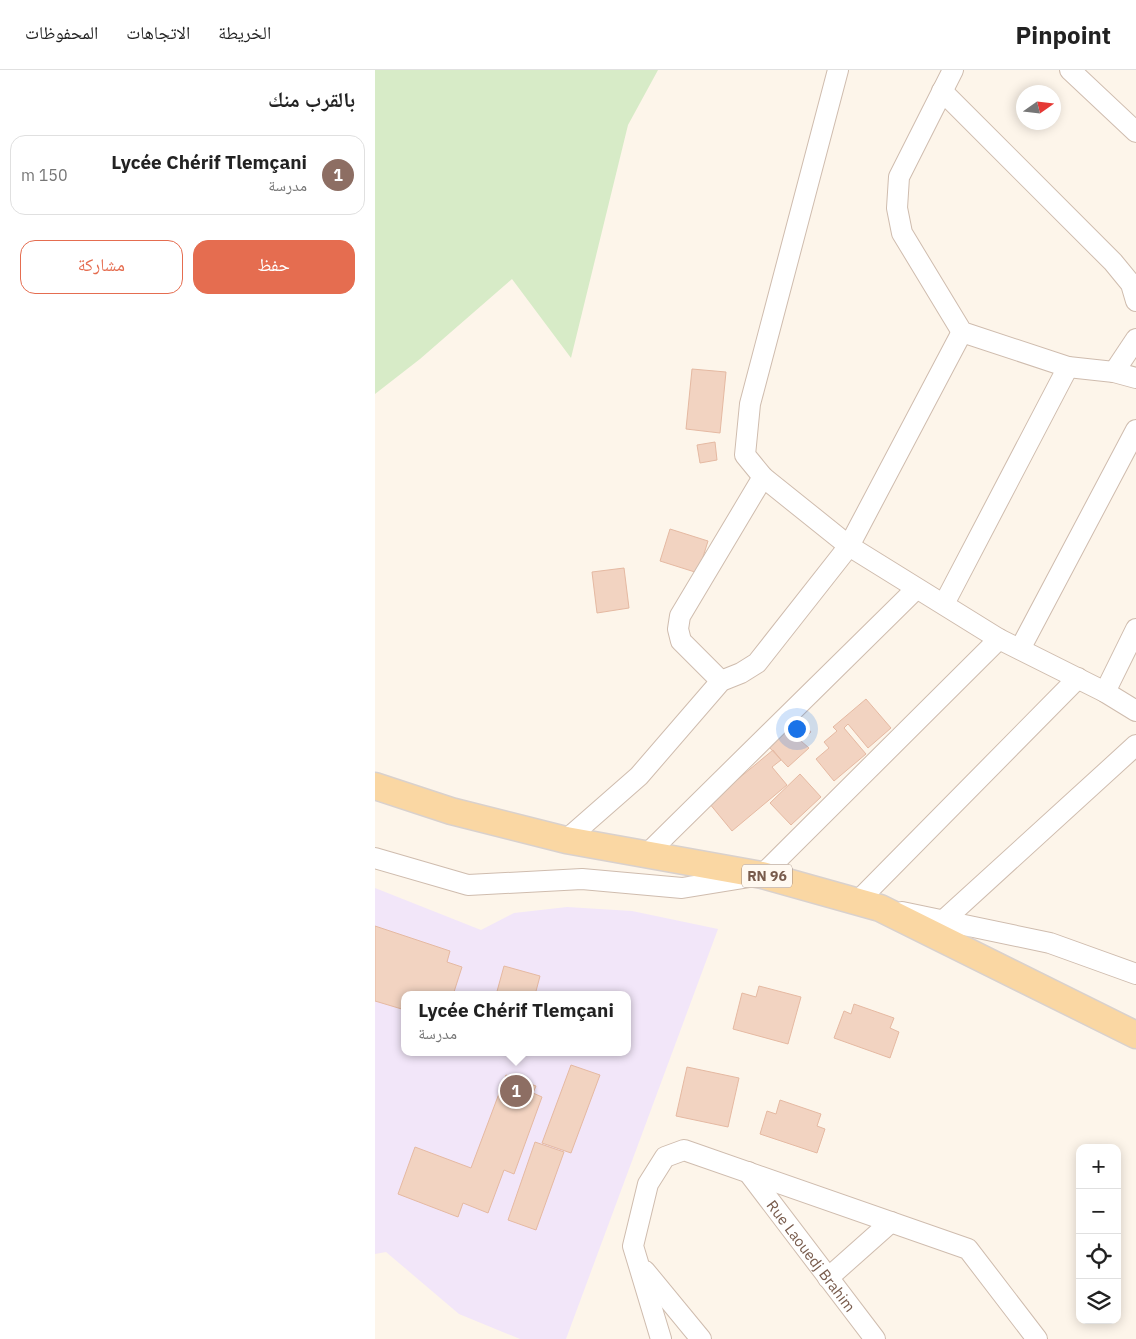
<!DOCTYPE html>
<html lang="ar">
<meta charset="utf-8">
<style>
body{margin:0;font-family:"IBM Plex Sans","Noto Naskh Arabic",sans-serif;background:#f2f2f2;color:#222;direction:rtl}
.controls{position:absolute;right:15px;bottom:15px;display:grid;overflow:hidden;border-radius:10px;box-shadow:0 2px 12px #0003}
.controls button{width:45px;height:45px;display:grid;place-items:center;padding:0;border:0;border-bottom:1px solid #e0e0e0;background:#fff;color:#222;font:25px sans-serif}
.compass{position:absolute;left:641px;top:15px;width:45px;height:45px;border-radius:50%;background:#fff;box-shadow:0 2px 12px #0003;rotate:76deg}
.you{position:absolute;left:421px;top:658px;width:18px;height:18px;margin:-12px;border:4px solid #fff;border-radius:50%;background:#1a73e8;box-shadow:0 0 0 8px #1a73e833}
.badge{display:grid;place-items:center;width:32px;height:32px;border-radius:50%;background:#e56d50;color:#fff;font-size:16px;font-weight:700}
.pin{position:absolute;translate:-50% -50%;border:2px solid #fff;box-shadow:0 1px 5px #0006}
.popup{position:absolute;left:26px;top:921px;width:230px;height:65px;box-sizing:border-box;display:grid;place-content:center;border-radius:10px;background:#fff;filter:drop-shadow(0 1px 4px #0005);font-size:16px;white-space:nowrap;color:#767676}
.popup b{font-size:19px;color:#222}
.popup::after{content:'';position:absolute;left:50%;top:100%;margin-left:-10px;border:10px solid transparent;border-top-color:#fff}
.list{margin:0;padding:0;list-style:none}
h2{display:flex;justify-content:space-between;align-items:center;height:65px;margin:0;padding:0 20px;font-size:21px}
h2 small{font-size:16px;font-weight:400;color:#767676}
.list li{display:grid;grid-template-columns:32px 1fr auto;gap:15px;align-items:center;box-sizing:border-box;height:80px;margin:0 10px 10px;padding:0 10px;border:1px solid #e0e0e0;border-radius:15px}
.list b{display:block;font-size:19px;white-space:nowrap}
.list p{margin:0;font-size:16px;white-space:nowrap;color:#767676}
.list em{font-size:16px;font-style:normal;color:#767676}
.actions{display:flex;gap:10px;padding:15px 20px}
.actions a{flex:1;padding:11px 0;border:1px solid #e56d50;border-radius:15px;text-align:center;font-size:18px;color:#e56d50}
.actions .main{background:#e56d50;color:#fff}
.icon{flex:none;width:28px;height:28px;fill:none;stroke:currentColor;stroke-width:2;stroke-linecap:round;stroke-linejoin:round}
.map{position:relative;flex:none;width:761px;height:1269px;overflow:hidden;direction:ltr}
header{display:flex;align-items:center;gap:30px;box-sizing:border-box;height:70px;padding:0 25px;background:#fff;border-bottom:1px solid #e0e0e0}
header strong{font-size:24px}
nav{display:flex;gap:28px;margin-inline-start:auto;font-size:18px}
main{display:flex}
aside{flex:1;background:#fff}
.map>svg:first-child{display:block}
.education{fill:#f2e6f9;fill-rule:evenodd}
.green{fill:#d7ebc7}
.building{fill:#f2d3c1;stroke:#e5b9a2}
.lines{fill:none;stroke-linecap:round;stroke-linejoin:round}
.minor-casing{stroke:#cfbcae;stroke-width:22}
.major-casing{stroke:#d9d1cd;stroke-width:29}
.minor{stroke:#fff;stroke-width:20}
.major{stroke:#fad7a3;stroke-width:26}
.labels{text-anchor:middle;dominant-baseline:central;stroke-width:5;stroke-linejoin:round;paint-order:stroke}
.shield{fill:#fff9f1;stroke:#a08a7e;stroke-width:1}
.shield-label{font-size:14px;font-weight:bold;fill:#785b4c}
.street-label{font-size:15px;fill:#785b4c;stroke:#fff9f1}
</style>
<header>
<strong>Pinpoint</strong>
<nav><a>الخريطة</a><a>الاتجاهات</a><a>المحفوظات</a></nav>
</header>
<main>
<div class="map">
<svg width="761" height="1269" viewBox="0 0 761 1269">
<rect width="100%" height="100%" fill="#fdf5ea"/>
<!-- education -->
<path class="education" d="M0 818 106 860 139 843 192 837 257 841 343 859 191 1269H145L84 1244 11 1182 0 1184ZM30 925H252V982H30Z"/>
<!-- green -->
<path class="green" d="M0 0H283L253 55 196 288 137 209 45 289 0 324Z"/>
<!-- building -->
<path class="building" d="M317 299 351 302 345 363 311 359Z
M340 372 342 390 325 393 322 375Z
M295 459 333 471 323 503 285 491Z
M249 498 254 538 222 543 217 502Z
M491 629 516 658 493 678 473 654 469 658 491 684 459 711 441 689 454 678 449 672 462 661 458 657Z
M423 647 436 662 426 671 434 678 413 697 393 676Z
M398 680 406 690 397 697 412 715 357 761 334 733Z
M425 704 446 727 416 755 395 733Z
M0 856 75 881 72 892 87 897 78 925H30V940L0 931Z
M129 896 165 906 160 925H121Z
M384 916 426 927 413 974 358 959 367 923 381 927Z
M479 934 519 948 515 958 524 962 515 988 459 968 469 941 476 944Z
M196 995 225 1005 196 1083 167 1073Z
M312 997 364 1008 353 1057 301 1046Z
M131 1005 161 1016 158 1023 167 1027 139 1104 129 1100 113 1143 88 1133 83 1147 23 1124 40 1077 96 1098Z
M405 1030 446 1044 442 1056 450 1059 442 1083 385 1064 392 1041 401 1044Z
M160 1072 189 1082 161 1160 133 1150Z"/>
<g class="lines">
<defs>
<g id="minor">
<path d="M463 0 375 334 370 385 388 407 474 476 624 569 730 622 761 641"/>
<path d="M578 0 524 107 522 138 527 163 587 262 693 297 739 302 761 308"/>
<path d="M695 0 761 62"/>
<path d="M567 21 738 192 756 214 761 231"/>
<path d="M739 302 761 269"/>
<path d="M569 534 693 297"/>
<path d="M645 579 761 360"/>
<path d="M346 611 306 571 303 559 305 546 388 407"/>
<path d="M730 622 761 559"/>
<path d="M191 770 264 706 346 611 366 603 382 593 474 476 587 262"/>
<path d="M272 784 541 519"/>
<path d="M0 788 93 815 207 809 307 818 387 805 624 569"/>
<path d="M482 832 703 608"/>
<path d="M527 842 675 873 761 904"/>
<path d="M569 850 761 675"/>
<path id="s1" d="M373 1102 500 1269"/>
<path d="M270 1201 326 1269"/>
<path d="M453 1208 516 1152"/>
<path d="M286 1269 258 1176 273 1114 290 1087 309 1080 593 1179 662 1269"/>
</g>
<path id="major" d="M0 716 76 741 191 770 387 805 505 838 761 965"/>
</defs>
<!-- minor casing -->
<use href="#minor" class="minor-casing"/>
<!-- major casing -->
<use href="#major" class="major-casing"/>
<!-- minor -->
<use href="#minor" class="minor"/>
<!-- major -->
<use href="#major" class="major"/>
</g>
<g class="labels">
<!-- shield labels -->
<rect class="shield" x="367" y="794.5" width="50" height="23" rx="4"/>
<g class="shield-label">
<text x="392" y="806">RN 96</text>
</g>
<!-- street labels -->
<g class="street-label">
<text stroke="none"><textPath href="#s1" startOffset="105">Rue Laouedj Brahim</textPath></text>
</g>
</g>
</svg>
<div class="controls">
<button>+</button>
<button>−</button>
<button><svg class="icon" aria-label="locate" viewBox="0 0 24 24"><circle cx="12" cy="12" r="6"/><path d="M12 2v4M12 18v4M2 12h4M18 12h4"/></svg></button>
<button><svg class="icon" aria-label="layers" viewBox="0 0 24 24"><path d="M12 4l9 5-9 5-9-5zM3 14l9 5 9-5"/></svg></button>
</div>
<svg class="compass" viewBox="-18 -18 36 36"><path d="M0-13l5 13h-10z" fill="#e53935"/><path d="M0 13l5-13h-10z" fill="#767676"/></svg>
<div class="you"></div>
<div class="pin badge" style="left:141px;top:1021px;background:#8d6e63">1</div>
<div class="popup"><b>Lycée Chérif Tlemçani</b>مدرسة</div>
</div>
<aside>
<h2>بالقرب منك<small></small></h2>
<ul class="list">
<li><span class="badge" style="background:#8d6e63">1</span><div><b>Lycée Chérif Tlemçani</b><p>مدرسة</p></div><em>150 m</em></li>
</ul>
<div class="actions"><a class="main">حفظ</a><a>مشاركة</a></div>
</aside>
</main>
